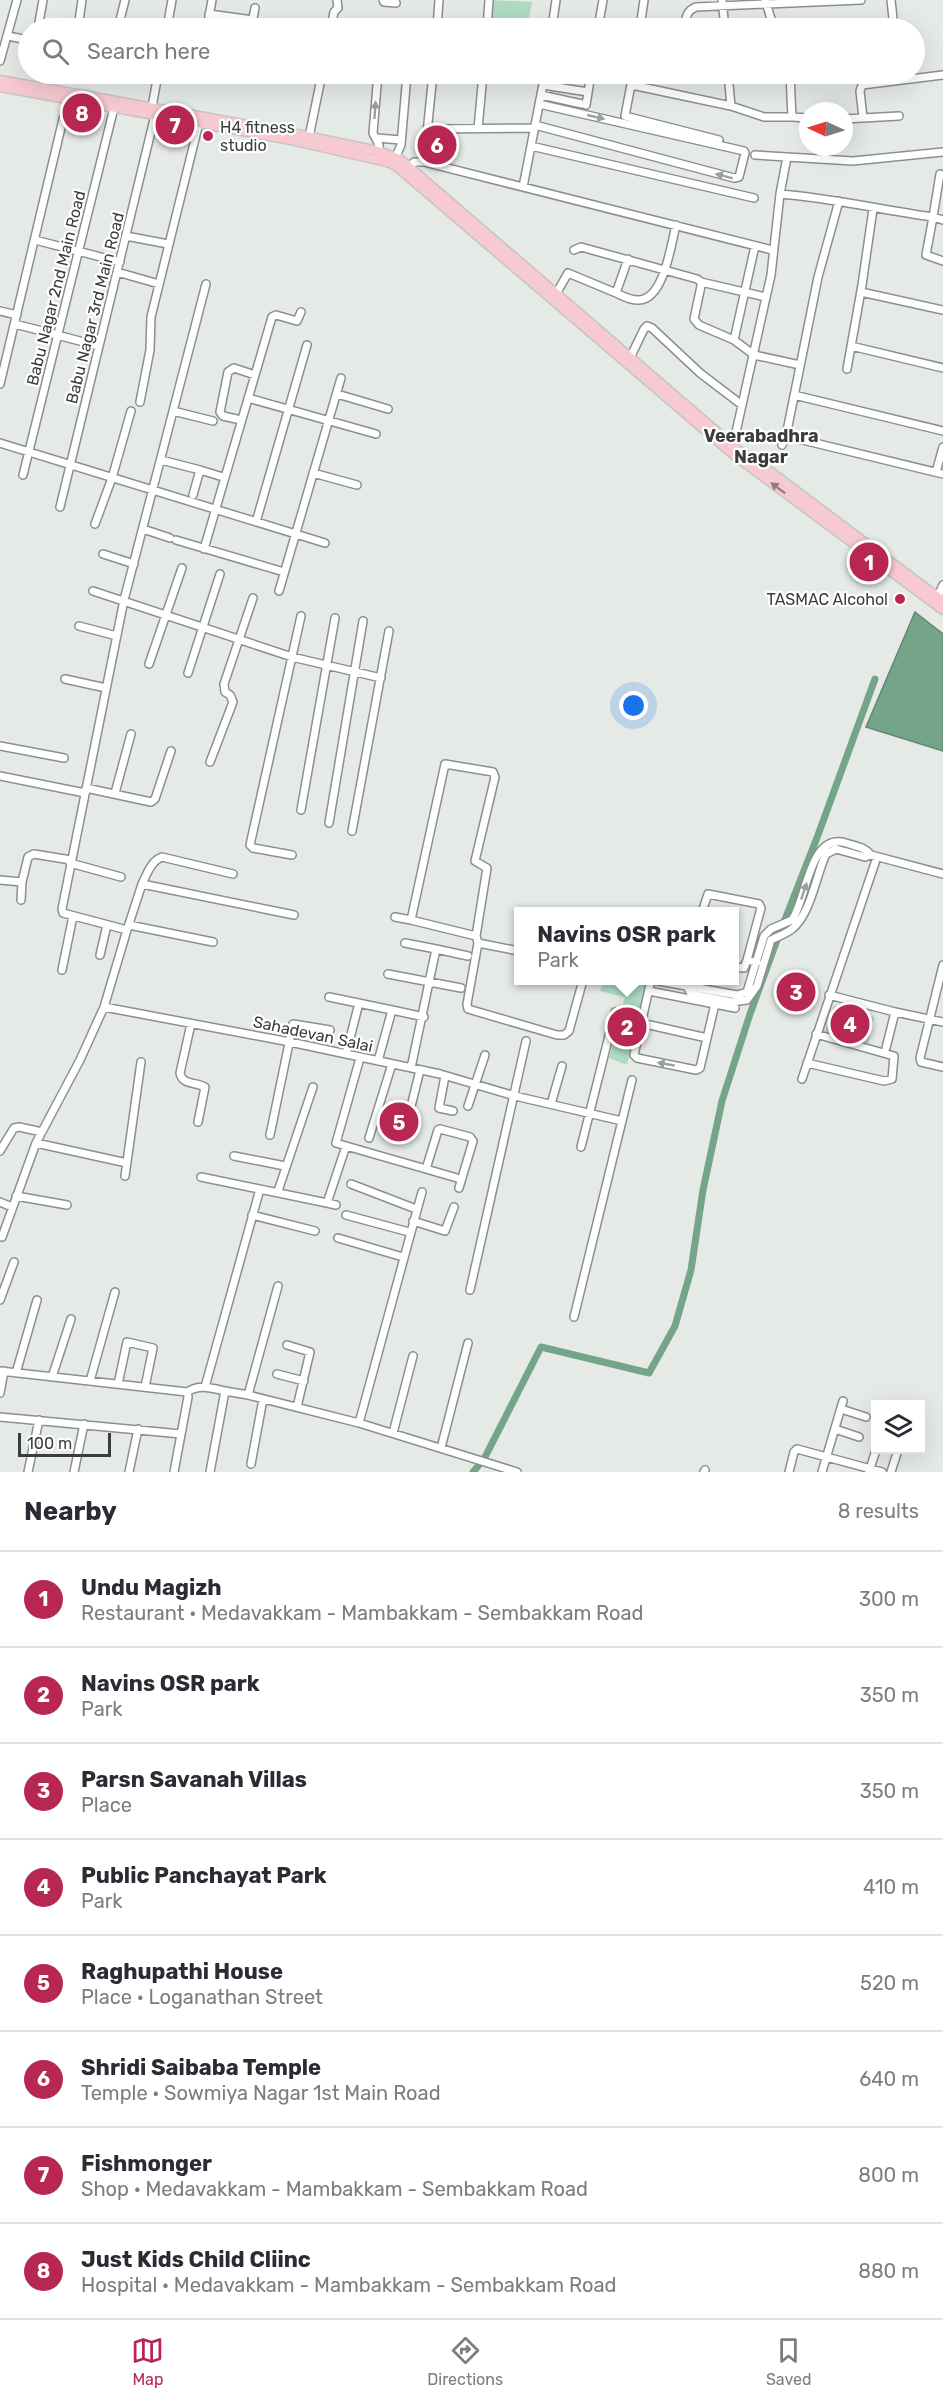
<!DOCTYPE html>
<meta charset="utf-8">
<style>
body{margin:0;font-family:Rubik,sans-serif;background:#f7f7f7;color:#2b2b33}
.controls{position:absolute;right:18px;bottom:18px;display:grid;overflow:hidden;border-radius:0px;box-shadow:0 6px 24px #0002}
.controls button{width:54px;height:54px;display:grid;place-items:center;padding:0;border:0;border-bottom:2px solid #e1e1e2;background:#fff;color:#2b2b33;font:30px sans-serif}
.compass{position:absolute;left:799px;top:102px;width:54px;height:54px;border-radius:50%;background:#fff;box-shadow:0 6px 24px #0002;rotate:274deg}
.scale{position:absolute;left:18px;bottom:15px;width:93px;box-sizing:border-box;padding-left:6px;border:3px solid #3b3d3c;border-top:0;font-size:16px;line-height:21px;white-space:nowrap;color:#3b3d3c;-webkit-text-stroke:4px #fff;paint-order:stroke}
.you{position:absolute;left:634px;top:706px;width:21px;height:21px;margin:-15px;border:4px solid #fff;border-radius:50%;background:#1a73e8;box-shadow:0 0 0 9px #1a73e833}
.badge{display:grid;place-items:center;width:39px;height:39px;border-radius:50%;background:#b72751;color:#fff;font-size:20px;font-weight:700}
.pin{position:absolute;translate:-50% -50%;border:3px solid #fff;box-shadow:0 2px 6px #0006}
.popup{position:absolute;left:514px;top:907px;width:225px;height:78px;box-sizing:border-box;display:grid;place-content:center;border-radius:0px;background:#fff;filter:drop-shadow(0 2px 4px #0005);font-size:20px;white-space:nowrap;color:#7c7c81}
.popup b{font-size:22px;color:#2b2b33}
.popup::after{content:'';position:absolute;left:50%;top:100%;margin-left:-12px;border:12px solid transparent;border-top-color:#fff}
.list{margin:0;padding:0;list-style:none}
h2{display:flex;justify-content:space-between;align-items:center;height:78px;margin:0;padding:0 24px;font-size:26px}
h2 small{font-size:20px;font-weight:400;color:#7c7c81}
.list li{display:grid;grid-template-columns:39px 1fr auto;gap:18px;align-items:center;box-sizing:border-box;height:96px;padding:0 24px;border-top:2px solid #e1e1e2}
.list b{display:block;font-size:22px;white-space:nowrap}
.list p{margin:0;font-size:20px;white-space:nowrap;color:#7c7c81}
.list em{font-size:20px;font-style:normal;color:#7c7c81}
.icon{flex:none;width:33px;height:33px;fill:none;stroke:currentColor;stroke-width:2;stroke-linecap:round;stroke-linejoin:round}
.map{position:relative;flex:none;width:943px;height:1472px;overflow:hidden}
.search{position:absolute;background:#fff;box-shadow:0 6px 24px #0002;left:18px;right:18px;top:18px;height:66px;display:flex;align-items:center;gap:15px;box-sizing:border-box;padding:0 21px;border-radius:33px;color:#7c7c81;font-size:22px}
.sheet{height:846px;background:#fff}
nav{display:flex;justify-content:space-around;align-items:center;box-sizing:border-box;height:84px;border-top:2px solid #e1e1e2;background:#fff;font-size:16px;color:#7c7c81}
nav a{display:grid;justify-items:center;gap:3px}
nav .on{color:#b72751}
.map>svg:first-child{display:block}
.green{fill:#aedbc1}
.water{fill:#74a589;stroke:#638672;stroke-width:1.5}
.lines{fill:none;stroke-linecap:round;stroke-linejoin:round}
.canal{stroke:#74a589;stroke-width:7}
.minor-casing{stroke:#8b908d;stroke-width:10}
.major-casing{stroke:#c4c5c4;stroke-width:11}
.minor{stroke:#fff;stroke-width:7}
.major{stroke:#f7c9d0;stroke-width:8}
.oneway{fill:#9d9e9e}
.oneway2{fill:#907c7f}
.poi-dot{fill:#b72751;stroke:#fff;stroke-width:2}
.labels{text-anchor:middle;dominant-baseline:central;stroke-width:4.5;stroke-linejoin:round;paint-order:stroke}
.poi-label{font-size:16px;fill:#3b3d3c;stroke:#fff;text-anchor:start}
.street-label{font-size:16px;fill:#3b3d3c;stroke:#fff}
.neighbourhood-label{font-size:18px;font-weight:bold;fill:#3b3d3c;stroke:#fff}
</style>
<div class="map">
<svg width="943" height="1472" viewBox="0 0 943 1472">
<rect width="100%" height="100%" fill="#e5eae7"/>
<!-- green -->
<path class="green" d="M492 0 532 2 527 28H489Z
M604 981 646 985 627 1065 609 1058 625 997 600 991Z
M834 1006 874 1017 868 1043 825 1031Z"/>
<!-- water -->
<path class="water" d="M915 612 943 634V751L866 727Z"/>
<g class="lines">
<!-- canal -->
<path class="canal" d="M784 922 818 835 875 679
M473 1472 484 1459 541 1347 649 1373 675 1326 691 1270 703 1190 722 1101 750 1014 777 940"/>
<defs>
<path id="minor" d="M383 0 384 2 396 3
M722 0 725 28
M765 0 774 28
M891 0 894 28
M209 14 253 20
M38 28 43 0
M78 28 82 0
M118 28 125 0
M167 28 172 0
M207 28 212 0
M251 28 255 8
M331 28 334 12 338 8 337 0
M410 28V27
M437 28 439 0
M487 28 489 0
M552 28 556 0
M598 28 603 0
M640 28 644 0
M684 28C686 18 686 11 696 7L861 0
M8 36 28 40
M0 61 17 0
M205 74 236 79 242 74
M378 74 373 133 379 145 378 151
M535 74 545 75
M633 74 625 116 719 140
M728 74 731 106 764 117H792
M790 74 792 117 808 118
M543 85 588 92
M632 85 731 106
M541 95 582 104
M586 105 591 74
M152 107 158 74
M863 118 860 91 862 85 943 75
M844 119 899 116
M535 125 734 178 739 177 745 153 744 151 539 104
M428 129 535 128
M478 129 483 74
M309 137 322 74
M377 138 401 140
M531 146 754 198
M755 155 787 157
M396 156 401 145 407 74
M424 162 433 74
M406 171 414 162H424L772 250
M940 174 933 217 943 220
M523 187 545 74
M780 194 787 157 853 161 943 152
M126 236 168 244
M35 240 120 262
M574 250 581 247 697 279 701 282V286L694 319 699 325 734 340 754 355 800 365
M117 272 159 284
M701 282 766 297
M861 292 943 310
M616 293C623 296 631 301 639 300 664 299 671 245 676 225
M556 294 568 273 616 293 628 259
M0 311 17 315
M15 324 99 346
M734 340 755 246
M851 346 943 368
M630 358 644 329 647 326 652 328 700 373 742 405
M847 369 862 285 873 209
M0 384 69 94
M337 394 388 409
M794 395 943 431
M248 398 376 434
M140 402 150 350 151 317 199 123
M173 411 213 421
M241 420 223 416 220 412 228 372 234 368 255 375
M786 436 943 474
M0 443 325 543
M782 445 786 436 818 277 839 201
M732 450 771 275 780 194C832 198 882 210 933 217L926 255 943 261
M161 460 200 470
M936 472 943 447
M313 473 357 485
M23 475 114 108
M193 495 200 470 223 477
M60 507 156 111
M256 522 307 345
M95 524 112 478 131 411
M143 529 170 538
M176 540 284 572
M204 549 272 317 276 315 297 321 301 312
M103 554 134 564
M93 591 292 657 381 678
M279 591 341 378
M938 596 943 585
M79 626 117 636
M149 664 182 568
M188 673 220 574
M65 679 106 688
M0 746 64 758
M210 762 233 702 230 695 225 692 224 684 253 598
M0 776 85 793
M86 788 151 802 155 799 171 751
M115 793 131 734
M301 810 335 618
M329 823 363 621
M352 831 389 631
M292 855 253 848 250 845 301 616
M70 863 121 877
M0 880 22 882 28 857 34 854 71 860
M142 884C147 874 151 861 162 857L233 874
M21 900 22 882
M702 912 708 894 759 904 761 908 747 960 757 962
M395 917 411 920
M129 925 213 942
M127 930 142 884 294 915
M476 936 411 920 445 764 493 772 495 777 475 861 487 868 476 936 478 943 467 1004 468 1009 557 1035H564L569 1031 583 980
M405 943 436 949 411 1068
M478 943 519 951
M436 949 468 956
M100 955 107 925
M943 965 920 1058 921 1062 943 1067
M735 967 744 968 747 960
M62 970 73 916
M388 974 461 988
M651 980 634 1055 637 1058 696 1070 700 1068 715 1004
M653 980 737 995 747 992 764 936 771 929 792 920C807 899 809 832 846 843 855 846 865 847 871 855L943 874
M688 988 691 994 732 1002 747 1000 757 986 771 940C778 936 786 934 792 929 811 914 816 875 826 854L836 849 865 857 871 855
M649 991 735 1008
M829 995 895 1012 886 1048
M329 997 392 1010
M104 1007 290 1042 440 1074 515 1096 622 1121
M895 1012 943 1022
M641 1023 707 1038
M191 1024 180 1073C182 1085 196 1082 205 1087L198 1122
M346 1054 359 1003
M378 1061 392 1010 424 1017
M807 1063 884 1081 892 1079 894 1056 816 1034
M445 1076 439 1108 453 1111
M802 1079 877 857
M551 1104 562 1066
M468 1106 485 1055
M270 1135 293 1024 330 1030
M369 1138 392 1064
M403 1139 420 1070
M36 1143 127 1163
M346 1146 336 1143 360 1058
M581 1147 615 1012
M0 1151 14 1128 19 1127 42 1132
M234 1156 285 1166
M426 1169 457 1178
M125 1176 141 1062
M201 1177 327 1203 346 1146 426 1169 438 1130 440 1129 470 1137 473 1141 459 1188
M351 1184 416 1209
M278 1191 313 1087
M16 1196 67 1205
M0 1202 12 1207
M327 1203 336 1205
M252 1215 315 1231
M346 1215 409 1232
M413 1221 445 1231 454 1207
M2 1237 36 1143 80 1060 104 1007 127 930 63 913 62 909 124 600 206 284
M338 1238 403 1257
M470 1290 526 1041
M0 1300 14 1262
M574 1317 632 1080
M287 1345 310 1352 297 1407
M0 1371 187 1392C200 1384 211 1388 225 1391L210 1472
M16 1373 37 1300
M277 1374 304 1381
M52 1377 71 1319
M90 1381 115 1292
M118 1384 127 1342 153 1348 145 1387
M205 1387 260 1189
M225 1391 248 1395 278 1286
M0 1393 4 1371
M248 1395 359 1423 517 1472
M841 1409 866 1417
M0 1417 181 1434
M359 1423 422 1192
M835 1429 859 1437
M393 1433 413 1356
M441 1448 468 1343
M251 1464 263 1399
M28 1472 39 1420
M74 1472 84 1424
M129 1472 138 1429
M174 1472 188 1397 187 1392
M704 1472 705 1470
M789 1472 794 1452 797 1449 882 1472
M822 1472 843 1401
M869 1472 876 1450
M891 1472 897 1453"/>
<path id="major" d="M0 80 287 132 378 151 400 159 738 450 771 472 943 601
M0 87 286 139 387 162 396 166 734 455 943 610"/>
</defs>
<!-- minor casing -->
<use href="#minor" class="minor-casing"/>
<!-- major casing -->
<use href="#major" class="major-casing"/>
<!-- minor -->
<use href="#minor" class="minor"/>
<!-- major -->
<use href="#major" class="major"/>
</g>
<!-- one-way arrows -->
<defs><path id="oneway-solid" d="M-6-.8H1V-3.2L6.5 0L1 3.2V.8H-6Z" transform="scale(1.5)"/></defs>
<g class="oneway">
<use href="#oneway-solid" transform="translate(375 110) rotate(-86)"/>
<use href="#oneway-solid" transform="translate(596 117) rotate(13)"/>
<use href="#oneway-solid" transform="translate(724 176) rotate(-165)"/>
<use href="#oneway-solid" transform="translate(804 891) rotate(-71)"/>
<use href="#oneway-solid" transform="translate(666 1064) rotate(-170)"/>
</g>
<use class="oneway2" href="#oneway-solid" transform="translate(778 488) rotate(-143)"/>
<!-- markers -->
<g class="poi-dot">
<circle cx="208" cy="136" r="6"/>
<circle cx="900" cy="599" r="6"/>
</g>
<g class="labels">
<!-- poi labels -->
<g class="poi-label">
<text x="220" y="127">H4 fitness<tspan x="220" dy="18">studio</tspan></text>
<text x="888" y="599" text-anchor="end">TASMAC Alcohol</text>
</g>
<!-- street labels -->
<g class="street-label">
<text transform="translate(56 288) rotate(-76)">Babu Nagar 2nd Main Road</text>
<text transform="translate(95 308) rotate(-76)">Babu Nagar 3rd Main Road</text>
<text transform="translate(313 1034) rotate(12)">Sahadevan Salai</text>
</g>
<!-- neighbourhood labels -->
<g class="neighbourhood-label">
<text x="761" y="436">Veerabadhra<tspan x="761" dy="21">Nagar</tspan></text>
</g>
</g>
</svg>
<div class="controls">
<button><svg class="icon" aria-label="layers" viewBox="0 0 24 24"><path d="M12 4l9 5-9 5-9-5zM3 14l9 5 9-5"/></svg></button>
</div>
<svg class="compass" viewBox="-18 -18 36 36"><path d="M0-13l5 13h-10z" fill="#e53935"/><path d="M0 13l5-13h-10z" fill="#7c7c81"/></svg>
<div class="scale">100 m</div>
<div class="you"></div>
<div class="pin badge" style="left:869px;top:562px">1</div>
<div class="pin badge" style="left:627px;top:1027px">2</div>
<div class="popup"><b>Navins OSR park</b>Park</div>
<div class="pin badge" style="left:796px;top:992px">3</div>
<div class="pin badge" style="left:850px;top:1024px">4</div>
<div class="pin badge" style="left:399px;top:1122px">5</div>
<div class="pin badge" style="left:437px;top:145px">6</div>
<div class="pin badge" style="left:175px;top:125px">7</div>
<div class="pin badge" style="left:82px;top:113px">8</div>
<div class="search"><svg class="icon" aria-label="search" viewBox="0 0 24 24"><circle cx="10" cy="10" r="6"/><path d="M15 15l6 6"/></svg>Search here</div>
</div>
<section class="sheet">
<h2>Nearby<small>8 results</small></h2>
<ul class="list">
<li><span class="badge">1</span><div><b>Undu Magizh</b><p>Restaurant · Medavakkam - Mambakkam - Sembakkam Road</p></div><em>300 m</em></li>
<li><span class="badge">2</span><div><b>Navins OSR park</b><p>Park</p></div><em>350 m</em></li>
<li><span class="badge">3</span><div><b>Parsn Savanah Villas</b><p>Place</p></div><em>350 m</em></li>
<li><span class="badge">4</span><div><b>Public Panchayat Park</b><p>Park</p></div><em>410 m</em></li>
<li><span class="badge">5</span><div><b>Raghupathi House</b><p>Place · Loganathan Street</p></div><em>520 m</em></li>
<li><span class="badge">6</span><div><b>Shridi Saibaba Temple</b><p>Temple · Sowmiya Nagar 1st Main Road</p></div><em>640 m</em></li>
<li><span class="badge">7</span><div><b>Fishmonger</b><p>Shop · Medavakkam - Mambakkam - Sembakkam Road</p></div><em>800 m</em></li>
<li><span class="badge">8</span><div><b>Just Kids Child Cliinc</b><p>Hospital · Medavakkam - Mambakkam - Sembakkam Road</p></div><em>880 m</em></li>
</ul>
</section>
<nav>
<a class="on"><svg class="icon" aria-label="map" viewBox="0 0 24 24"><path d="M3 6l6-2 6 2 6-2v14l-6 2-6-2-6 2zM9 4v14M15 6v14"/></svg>Map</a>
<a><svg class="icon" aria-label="directions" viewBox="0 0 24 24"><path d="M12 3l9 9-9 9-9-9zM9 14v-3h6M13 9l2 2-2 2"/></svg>Directions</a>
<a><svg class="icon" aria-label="saved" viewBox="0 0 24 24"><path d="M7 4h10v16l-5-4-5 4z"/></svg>Saved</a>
</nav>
